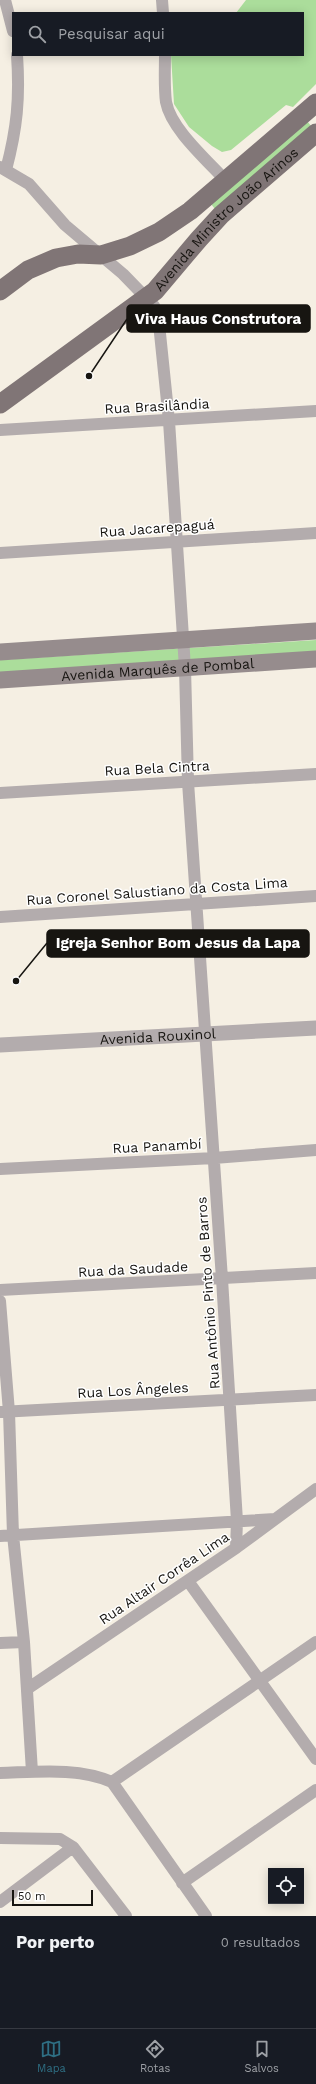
<!DOCTYPE html>
<html lang="pt">
<meta charset="utf-8">
<style>
body{margin:0;font-family:"Work Sans",sans-serif;background:#20242c;color:#f1f3f6}
.controls{position:absolute;right:12px;bottom:12px;display:grid;overflow:hidden;border-radius:0px;box-shadow:0 2px 10px #0003}
.controls button{width:36px;height:36px;display:grid;place-items:center;padding:0;border:0;border-bottom:1px solid #363941;background:#171b24;color:#f1f3f6;font:20px sans-serif}
.scale{position:absolute;left:12px;bottom:10px;width:81px;box-sizing:border-box;padding-left:4px;border:2px solid #171511;border-top:0;font-size:11px;line-height:14px;white-space:nowrap;color:#171511;-webkit-text-stroke:3px #fff;paint-order:stroke}
.list{margin:0;padding:0;list-style:none}
h2{display:flex;justify-content:space-between;align-items:center;height:52px;margin:0;padding:0 16px;font-size:17px}
h2 small{font-size:13px;font-weight:400;color:#9ea1a6}
.icon{flex:none;width:22px;height:22px;fill:none;stroke:currentColor;stroke-width:2;stroke-linecap:round;stroke-linejoin:round}
.map{position:relative;flex:none;width:316px;height:1916px;overflow:hidden}
.search{position:absolute;background:#171b24;box-shadow:0 2px 10px #0003;left:12px;right:12px;top:12px;height:44px;display:flex;align-items:center;gap:10px;box-sizing:border-box;padding:0 14px;border-radius:0px;color:#9ea1a6;font-size:15px}
.sheet{height:112px;background:#171b24}
nav{display:flex;justify-content:space-around;align-items:center;box-sizing:border-box;height:56px;border-top:1px solid #363941;background:#171b24;font-size:11px;color:#9ea1a6}
nav a{display:grid;justify-items:center;gap:2px}
nav .on{color:#2e6e83}
.map>svg:first-child{display:block}
.grass{fill:#abdd9b}
.lines{fill:none;stroke-linecap:round;stroke-linejoin:round}
.minor{stroke:#b3acad;stroke-width:12}
.tertiary{stroke:#b3acad;stroke-width:15}
.secondary{stroke:#968c8d;stroke-width:17}
.primary{stroke:#807576;stroke-width:19}
.labels{text-anchor:middle;dominant-baseline:central;stroke-width:3;stroke-linejoin:round;paint-order:stroke}
.street-label{font-size:14px;fill:#171511;stroke:#fff}
.leader{fill:none;stroke:#171511;stroke-width:1.5}
.callout-dot{fill:#171511;stroke:#fff;stroke-width:1.5}
.callout{fill:#171511;stroke:#171511;stroke-width:1.5}
.callout-label{font-size:15px;text-anchor:middle;font-weight:bold;fill:#fff}
</style>
<div class="map">
<svg width="316" height="1916" viewBox="0 0 316 1916">
<rect width="100%" height="100%" fill="#f5efe3"/>
<!-- grass -->
<path class="grass" d="M246 0H316V84L293 107 286 105 231 150 222 152 212 146 189 127 174 104 171 55H303V13H236Z
M304 117 315 131 218 213 208 200Z
M316 640V653L0 673V660Z"/>
<g class="lines">
<!-- minor -->
<path class="minor" d="M5 0 13 31
M162 0 163 13
M165 55C165 70 164 87 166 102 171 129 207 160 226 181
M0 167 29 184 65 225 123 274 154 306 158 314 169 421 185 668 188 782 222 1279 237 1521 236 1548
M6 170C17 128 20 99 17 55
M0 430 316 411
M0 553 316 533
M0 793 316 774
M0 917 316 896
M0 1169 214 1158 316 1150
M0 1290 316 1273
M0 1301 9 1412 13 1535 24 1642 32 1772
M0 1412 316 1395
M0 1536 275 1519
M188 1581 316 1759
M0 1643 24 1642
M27 1689 236 1548 316 1489
M0 1773C36 1772 78 1767 112 1782L206 1916
M112 1782 316 1642
M0 1838 60 1839 73 1847 126 1916
M182 1883 316 1790
M0 1902 73 1847"/>
<!-- tertiary -->
<path class="tertiary" id="s1" d="M0 1045 316 1028"/>
<!-- secondary -->
<g class="secondary">
<path d="M0 652 316 631"/>
<path id="s2" d="M0 680 316 659"/>
</g>
<!-- primary -->
<g class="primary">
<path d="M0 291 28 270 56 258 78 254 101 255 130 246 159 232 190 211 316 103"/>
<path id="s3" d="M0 404 155 291 199 239 221 215 316 133"/>
</g>
</g>
<g class="labels">
<!-- street labels -->
<g class="street-label">
<text stroke="none"><textPath href="#s3" startOffset="293">Avenida Ministro João Arinos</textPath></text>
<text transform="translate(157 406) rotate(-3)">Rua Brasilândia</text>
<text transform="translate(157 528) rotate(-4)">Rua Jacarepaguá</text>
<text stroke="none"><textPath href="#s2" startOffset="158">Avenida Marquês de Pombal</textPath></text>
<text transform="translate(157 768) rotate(-3)">Rua Bela Cintra</text>
<text transform="translate(157 891) rotate(-4)">Rua Coronel Salustiano da Costa Lima</text>
<text stroke="none"><textPath href="#s1" startOffset="158">Avenida Rouxinol</textPath></text>
<text transform="translate(157 1146) rotate(-3)">Rua Panambí</text>
<text transform="translate(133 1269) rotate(-3)">Rua da Saudade</text>
<text transform="translate(208 1293) rotate(-94)">Rua Antônio Pinto de Barros</text>
<text transform="translate(133 1390) rotate(-3)">Rua Los Ângeles</text>
<text transform="translate(164 1578) rotate(-34)">Rua Altair Corrêa Lima</text>
</g>
</g>
<!-- callouts -->
<path class="leader" d="M89 376L127 319M16 981L47 943"/>
<g class="callout-dot">
<circle cx="89" cy="376" r="4"/>
<circle cx="16" cy="981" r="4"/>
</g>
<g class="callout">
<rect x="127" y="305" width="183" height="27" rx="4"/>
<rect x="47" y="930" width="262" height="27" rx="4"/>
</g>
<g class="callout-label">
<text x="218" y="324">Viva Haus Construtora</text>
<text x="178" y="948">Igreja Senhor Bom Jesus da Lapa</text>
</g>
</svg>
<div class="controls">
<button><svg class="icon" aria-label="locate" viewBox="0 0 24 24"><circle cx="12" cy="12" r="6"/><path d="M12 2v4M12 18v4M2 12h4M18 12h4"/></svg></button>
</div>
<div class="scale">50 m</div>
<div class="search"><svg class="icon" aria-label="search" viewBox="0 0 24 24"><circle cx="10" cy="10" r="6"/><path d="M15 15l6 6"/></svg>Pesquisar aqui</div>
</div>
<section class="sheet">
<h2>Por perto<small>0 resultados</small></h2>
<ul class="list">
</ul>
</section>
<nav>
<a class="on"><svg class="icon" aria-label="map" viewBox="0 0 24 24"><path d="M3 6l6-2 6 2 6-2v14l-6 2-6-2-6 2zM9 4v14M15 6v14"/></svg>Mapa</a>
<a><svg class="icon" aria-label="directions" viewBox="0 0 24 24"><path d="M12 3l9 9-9 9-9-9zM9 14v-3h6M13 9l2 2-2 2"/></svg>Rotas</a>
<a><svg class="icon" aria-label="saved" viewBox="0 0 24 24"><path d="M7 4h10v16l-5-4-5 4z"/></svg>Salvos</a>
</nav>
